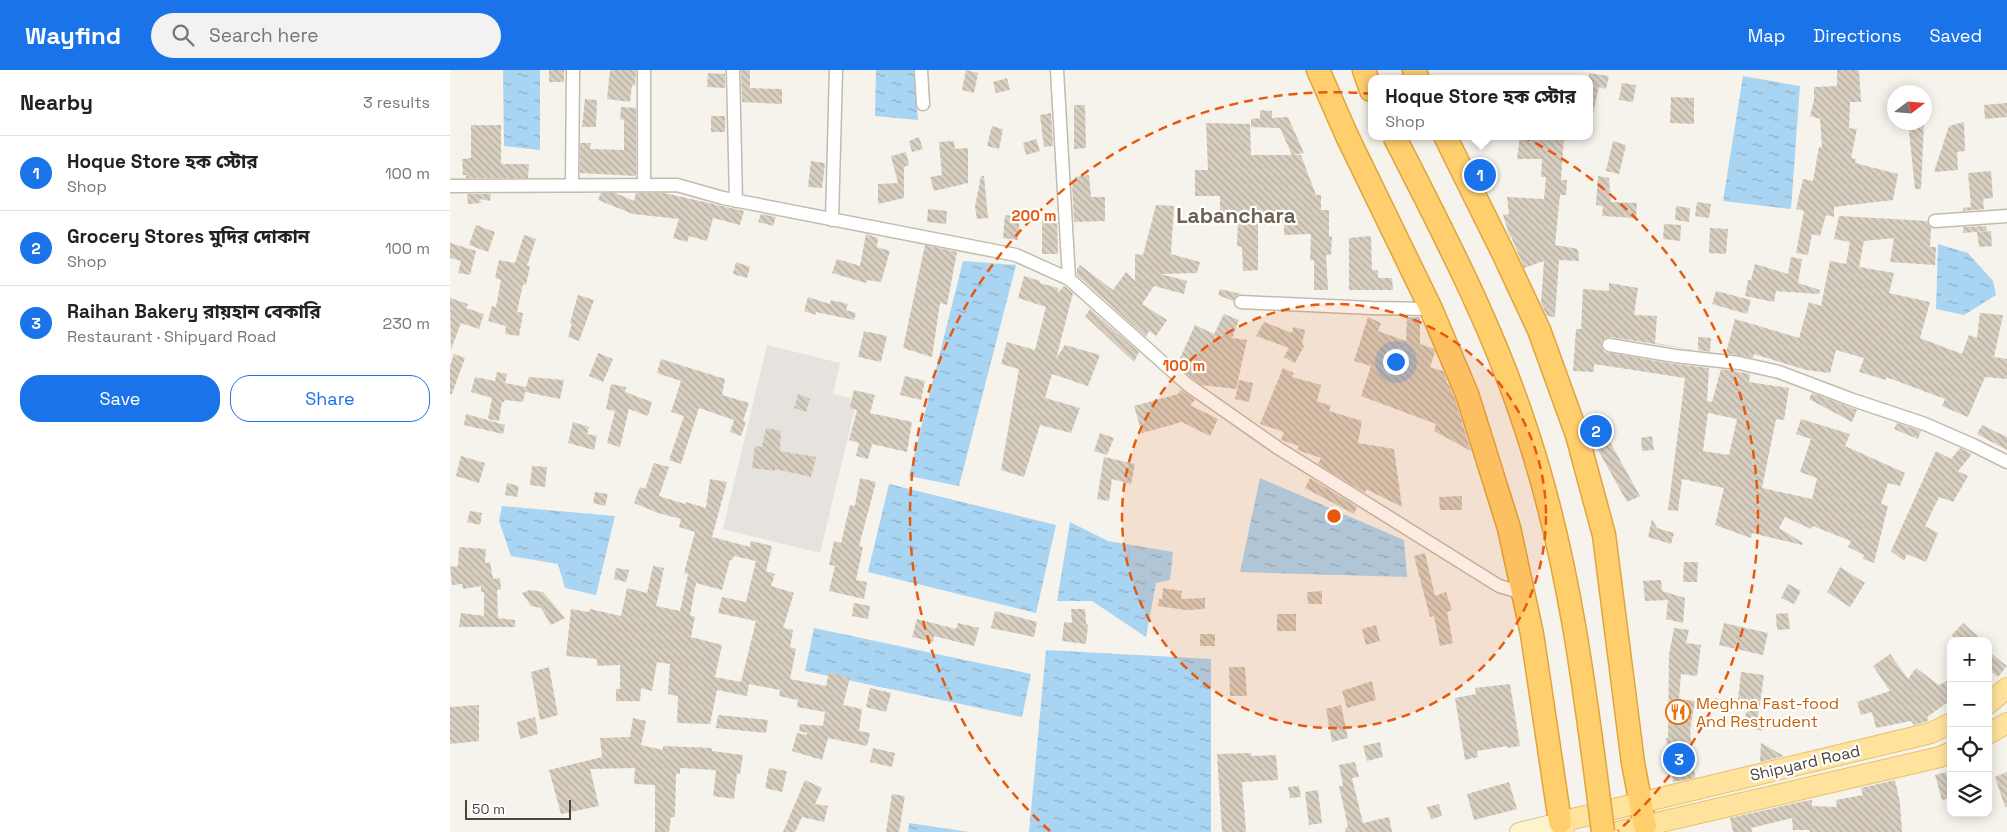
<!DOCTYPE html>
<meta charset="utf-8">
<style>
body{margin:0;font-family:"Space Grotesk","Noto Sans Bengali",sans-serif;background:#f2f2f2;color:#222}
.controls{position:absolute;right:15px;bottom:15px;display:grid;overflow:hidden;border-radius:10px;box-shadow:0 2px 12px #0003}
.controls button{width:45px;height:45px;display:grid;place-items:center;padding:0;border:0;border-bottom:1px solid #e0e0e0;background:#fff;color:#222;font:25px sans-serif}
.compass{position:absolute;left:1437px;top:15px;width:45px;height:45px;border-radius:50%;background:#fff;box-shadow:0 2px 12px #0003;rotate:74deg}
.scale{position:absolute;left:15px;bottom:12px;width:106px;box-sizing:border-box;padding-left:5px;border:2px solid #4b4439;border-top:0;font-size:14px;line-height:18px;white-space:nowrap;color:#4b4439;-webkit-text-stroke:4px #fff;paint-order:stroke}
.you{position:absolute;left:945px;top:291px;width:18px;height:18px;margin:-12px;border:4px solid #fff;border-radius:50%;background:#1a73e8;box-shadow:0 0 0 8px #1a73e833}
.badge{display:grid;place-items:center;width:32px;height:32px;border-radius:50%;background:#1a73e8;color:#fff;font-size:16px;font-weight:700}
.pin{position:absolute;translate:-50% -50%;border:2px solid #fff;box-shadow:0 1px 5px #0006}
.popup{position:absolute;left:918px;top:5px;width:225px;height:65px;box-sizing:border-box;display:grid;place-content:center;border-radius:10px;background:#fff;filter:drop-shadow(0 1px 4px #0005);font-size:16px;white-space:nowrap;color:#767676}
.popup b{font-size:19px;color:#222}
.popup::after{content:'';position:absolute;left:50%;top:100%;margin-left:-10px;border:10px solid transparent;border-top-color:#fff}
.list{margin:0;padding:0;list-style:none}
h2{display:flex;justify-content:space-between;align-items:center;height:65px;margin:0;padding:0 20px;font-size:21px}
h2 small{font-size:16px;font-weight:400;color:#767676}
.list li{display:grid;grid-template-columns:32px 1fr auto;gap:15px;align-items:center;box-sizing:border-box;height:75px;padding:0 20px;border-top:1px solid #e0e0e0}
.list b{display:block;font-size:19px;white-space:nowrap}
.list p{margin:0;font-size:16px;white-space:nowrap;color:#767676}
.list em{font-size:16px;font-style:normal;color:#767676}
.actions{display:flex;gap:10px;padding:15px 20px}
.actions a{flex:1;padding:11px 0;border:1px solid #1a73e8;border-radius:20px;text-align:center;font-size:18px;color:#1a73e8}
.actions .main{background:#1a73e8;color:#fff}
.icon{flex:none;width:28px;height:28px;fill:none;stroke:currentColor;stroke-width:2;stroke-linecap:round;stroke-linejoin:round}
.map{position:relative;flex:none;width:1557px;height:762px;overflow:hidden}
header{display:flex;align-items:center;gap:30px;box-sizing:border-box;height:70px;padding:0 25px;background:#1a73e8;color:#fff}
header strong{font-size:24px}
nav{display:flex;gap:28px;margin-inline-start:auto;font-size:18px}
.search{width:350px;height:45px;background:#f2f2f2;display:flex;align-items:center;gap:12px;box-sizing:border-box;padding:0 18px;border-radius:28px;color:#767676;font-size:19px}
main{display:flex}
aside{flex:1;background:#fff}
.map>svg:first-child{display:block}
.industrial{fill:#e6e2dd}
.water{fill:url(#water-ripples)}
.building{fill:url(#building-back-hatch);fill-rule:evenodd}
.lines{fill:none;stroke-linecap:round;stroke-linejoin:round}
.street-casing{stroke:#c2bbae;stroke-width:15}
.secondary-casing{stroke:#d6c79b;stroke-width:20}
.primary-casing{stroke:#e6c16a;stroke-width:22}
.highway-casing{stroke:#e0a43c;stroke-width:25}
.street{stroke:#fff;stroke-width:12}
.secondary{stroke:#fff3cd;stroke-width:18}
.primary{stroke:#ffe39c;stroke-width:20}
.highway{stroke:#ffcf6e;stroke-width:22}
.highway-bridge-casing{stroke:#e0a43c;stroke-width:25;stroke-linecap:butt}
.highway-bridge{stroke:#ffcf6e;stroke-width:22}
.ring{fill:none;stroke:#e8590c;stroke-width:2.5;stroke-dasharray:9 6}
.labels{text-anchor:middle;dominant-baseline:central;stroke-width:4.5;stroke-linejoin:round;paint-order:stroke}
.food-label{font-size:16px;fill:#c56008;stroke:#fff;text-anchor:start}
.street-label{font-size:16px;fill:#4b4439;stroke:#fff}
.district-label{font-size:21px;font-weight:bold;fill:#6e6250;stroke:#fff}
.centre{fill:#e8590c;stroke:#fff;stroke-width:2.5}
.ring-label{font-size:15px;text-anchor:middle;font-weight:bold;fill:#e8590c;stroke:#fff;stroke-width:4.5;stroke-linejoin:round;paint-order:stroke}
</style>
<header>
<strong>Wayfind</strong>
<div class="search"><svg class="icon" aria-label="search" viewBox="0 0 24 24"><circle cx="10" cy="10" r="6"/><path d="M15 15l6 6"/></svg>Search here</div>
<nav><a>Map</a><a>Directions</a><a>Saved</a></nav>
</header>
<main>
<aside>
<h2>Nearby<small>3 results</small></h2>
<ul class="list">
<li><span class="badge">1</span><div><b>Hoque Store হক স্টোর</b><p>Shop</p></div><em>100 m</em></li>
<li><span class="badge">2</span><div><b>Grocery Stores মুদির দোকান</b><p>Shop</p></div><em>100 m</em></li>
<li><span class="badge">3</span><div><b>Raihan Bakery রায়হান বেকারি</b><p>Restaurant · Shipyard Road</p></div><em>230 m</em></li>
</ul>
<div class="actions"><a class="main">Save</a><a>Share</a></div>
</aside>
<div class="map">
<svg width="1557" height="762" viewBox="0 0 1557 762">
<defs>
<pattern id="water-ripples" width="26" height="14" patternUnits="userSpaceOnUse" patternTransform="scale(1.25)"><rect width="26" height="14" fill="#a9d4f2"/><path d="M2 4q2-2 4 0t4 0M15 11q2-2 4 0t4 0" fill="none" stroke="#8caec5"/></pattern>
<pattern id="building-back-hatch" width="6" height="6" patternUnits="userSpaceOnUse" patternTransform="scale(1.25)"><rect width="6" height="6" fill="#d8cfc1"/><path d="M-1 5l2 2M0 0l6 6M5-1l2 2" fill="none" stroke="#b1aa9e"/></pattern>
</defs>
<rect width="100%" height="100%" fill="#f6f3ec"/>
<!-- industrial -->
<path class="industrial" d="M317 275 390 293 383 324 407 330 370 483 273 459Z"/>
<!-- water -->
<path class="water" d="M53 0H90V80L54 76Z
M426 0H464L468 50 425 46Z
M1293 6 1350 16 1341 139 1273 131Z
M1488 174 1518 183 1543 211 1546 225 1514 245 1486 239Z
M513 191 566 195 509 416 459 406Z
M810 408 954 470 957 507 790 502Z
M439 414 606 455 586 543 418 502Z
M52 436 165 446 146 525 115 518 108 494 61 486 49 451Z
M620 452 658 471 723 482 720 510 706 513 696 567 642 531H607Z
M364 558 581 604 572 647 355 601Z
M596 580 761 589V762H579Z
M459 753 519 762H458Z"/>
<!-- building -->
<path class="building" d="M99 0H114V12H99Z
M160 0H186L185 16 182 15 180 32 157 29Z
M291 0H300V18L332 19V34L292 32Z
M516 0 528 3 524 23 512 20Z
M1387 0H1409L1411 32H1400L1399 58 1407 59 1401 88 1406 89 1405 93 1448 104 1443 130 1384 137V147L1376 145 1370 166 1362 164 1358 185 1346 183 1354 141 1346 139 1353 109 1363 111 1369 77H1372L1370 49 1360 46 1364 30V17L1387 16Z
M258 3 275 4V18L257 17Z
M1139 3 1159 6 1156 19 1149 17 1143 43 1139 42Z
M557 8 560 20 546 23 543 12Z
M1172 13 1186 15 1183 32 1169 30Z
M1221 27 1244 28V54L1220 53Z
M135 29 147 30 146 57H132Z
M1557 33V47L1535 49 1534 35Z
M624 35H635L636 78 624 79Z
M171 37 186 38V106L130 103V73H141L140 79 174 80V50L170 49Z
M810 40 822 41V48L838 47 854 83 842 85 830 58 801 57V49L810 48Z
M601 43 603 76 594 77 590 45Z
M261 46H275V62H261Z
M1458 52H1474L1471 119H1465Z
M1514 52 1515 81 1507 82 1508 100 1484 102 1499 56Z
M756 53 800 54 801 85H851L866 125H871V140H879V167L882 166 881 185H876L878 220H864V190H860L861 164 834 165V153L808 155V200L793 201 792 177 787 176 788 146 786 145H770V126H745V100H758Z
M21 55H51V92L52 94H79L78 108H16V105H13L12 89 21 88Z
M542 56 553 59 549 79 537 76Z
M1070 66H1114L1111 110H1117L1116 125H1110L1105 175 1128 179 1129 191 1109 190 1105 247 1097 246 1091 233 1094 191 1074 198 1061 166 1060 167 1053 145 1059 144 1057 127 1094 129 1096 107H1091L1092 89H1067Z
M469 67 473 79 462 82 459 71Z
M586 69 590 81 576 85 573 73Z
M504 71 505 79 518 78V113L484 121 480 107 492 105 489 72Z
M1163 71 1176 75 1169 104 1156 101Z
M456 82 459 95 454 97V128L428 134V114L448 113 441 86Z
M361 91 375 93 372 118 358 117Z
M1541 101 1543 128 1533 129 1534 139 1513 141V138L1521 137 1518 103Z
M639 105 641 127H655V151L624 152 622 113 625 112V107Z
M531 106H534L538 148 527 149 525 137Z
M1148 106 1159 108 1161 132 1187 133 1186 148 1152 146 1153 136 1146 135Z
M151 123H165L184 131 186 123H214L294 141 290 155 263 148 257 171 239 166 237 172 223 168 229 149 183 144 148 130Z
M17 124H41L40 131 30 129 31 133 18 134Z
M1247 132 1261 134 1259 148 1245 146Z
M706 135 724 136 721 184 750 192 747 203 711 204 737 211 734 224 704 216 692 234 717 250 706 266 699 261 696 267 627 205V199L630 195 663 220 676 202 685 211V184L693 185Z
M1226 136 1240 138 1239 152 1225 150Z
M478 139 497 141 496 154 477 152Z
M311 144 326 147 323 156 308 152Z
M555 145 570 147 568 170 553 168Z
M1389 146 1477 151 1481 158 1480 177H1486L1485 195 1440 192 1444 168 1414 171 1409 197 1444 203 1439 223 1480 232 1470 268 1512 284 1519 265 1527 268 1530 243 1553 245 1544 287 1557 289V309L1535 307 1518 347 1492 336 1495 329 1436 307V310L1409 302 1414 288 1386 280 1380 303 1356 300 1304 284 1303 288 1276 283 1285 249 1349 268 1359 232 1371 236 1380 191 1396 194 1400 172 1384 169Z
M592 150H607L608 184H592Z
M1214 154 1231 155 1230 171 1213 169Z
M26 155 45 162 38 182 19 175Z
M1536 156 1537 161 1513 163V157Z
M1260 158 1278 159 1276 184 1259 183Z
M1541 161 1542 176 1529 177 1527 162Z
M416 164 428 168 427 177 440 181 431 212 417 210 416 213 382 203 387 189 410 196Z
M74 165 86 169 77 196H80L76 215 73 214 67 242 73 243 69 266 55 264 56 256 38 251 42 236 46 237 51 210 45 208 49 190 65 193Z
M921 166 922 200H928V208H942L943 220H899V168Z
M0 173 26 181 20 205 8 203 11 191 0 188Z
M475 175 507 182 497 235 490 233 482 287 453 278Z
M1341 187 1352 189 1348 213 1370 220 1369 224 1326 221 1324 232 1295 226 1298 210H1301L1305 194 1338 204Z
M286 192 300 197 297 208 283 204Z
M574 206 590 211V213L608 218V223L614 216 623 223 606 289 615 275 650 285 638 316 602 304 595 328 630 338 621 363 590 355 574 407 551 400 569 299 551 294 557 272 585 280 596 237 568 228Z
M1159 213 1188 218 1184 245 1207 246 1205 273 1244 280 1160 267 1156 268 1151 273 1154 282 1224 294 1259 298 1257 331 1262 332 1271 299 1300 304 1299 312 1339 318 1334 350 1326 349 1312 418 1362 429 1367 408 1350 402 1361 369 1346 364 1351 349 1400 364 1395 376 1455 403 1450 416 1438 413 1431 434 1438 436 1424 493 1413 489 1414 485 1398 477 1401 471 1363 456 1361 459 1335 447 1329 458 1353 473 1352 475 1302 463 1301 468 1265 455 1274 418 1232 409 1228 441 1218 440 1235 308 1144 294V302L1123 301 1126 259H1131L1133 219 1159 221ZM1258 343 1287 349 1279 385 1253 381Z
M770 219 791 224 787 225 783 231 768 225Z
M1266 221 1301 230 1297 244 1262 234Z
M128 225 144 230 129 271 118 267 122 254 120 253Z
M358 227 380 234 381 230 398 234 396 240 406 243 404 250 366 242V245L354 241Z
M0 228 18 234 16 238 34 244 29 259 11 253 1 279Z
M640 239 689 282 684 292 635 246Z
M774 244 789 250 782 268 797 270 786 319 751 315 727 295 745 255 764 264Z
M918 247 931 253 928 261 956 271 957 247H970V274L984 279 985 282 980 297 993 301 997 310 996 312 999 315 1005 329 1021 381 984 361 986 354 911 326 921 296 904 291Z
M814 252 842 263 843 257 855 260 852 274 854 276 845 293 834 287 839 278 806 266Z
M414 261 437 266 431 292 408 287Z
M1248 267 1261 268 1260 282 1248 280Z
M148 283 163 289 153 312 139 306Z
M4 284 15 288 2 324H0V296Z
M211 289 275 309 272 325 299 333 293 351 296 352 291 366 280 362 284 350 249 338 231 394 219 390 234 346 221 342 231 311 207 303Z
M833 298 844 303 842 307 871 315 867 331 881 336 879 341 912 351 908 373 944 379 952 437 916 419 915 423 868 394 871 388 847 380 849 376 831 370 834 362 810 354Z
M47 302 57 304 55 313 76 317 79 307 114 310 110 329 75 322 73 332 55 330 54 332H52L49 351 38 349 42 328 21 322 25 307 45 311Z
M455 306 475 311 471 330 450 325Z
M789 310 803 313 799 332 785 329Z
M161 314 176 317 175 322 202 332 198 346 179 339 170 377 157 373 165 341 156 339Z
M404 320 425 325 420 343 462 352 457 382 422 374 418 389 406 386 409 373 399 370 407 340 400 338Z
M731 320 745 330 740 335 768 349 760 366 732 352 692 363 684 336 728 324Z
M1362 323 1407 340 1402 352 1359 329Z
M348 324 360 329 356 342 344 338Z
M16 344 55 355 53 364 14 355Z
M1150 351 1156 374 1160 372 1190 426 1177 432 1143 371 1138 354Z
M123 352 139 357 137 364 147 366 144 380 118 373Z
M1447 353 1471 361 1468 369 1444 359Z
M1532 355 1557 367V380L1527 364Z
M316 358 331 361 330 381 366 387 361 407 325 399V401L302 398 305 376 312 377Z
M650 363 664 368 657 385 644 381Z
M1202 366 1204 380 1192 381 1191 368Z
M1510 378 1522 384 1508 401 1518 406 1503 432 1489 427 1475 456 1488 463 1476 492 1457 484 1454 491 1441 481 1486 381 1501 389Z
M11 386 35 393 29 413 6 406Z
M654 387 685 394 681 414 662 409 659 431 647 429Z
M204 393 219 397 209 426 235 434 236 432 256 438 260 409 277 412 262 467 300 477 301 471 322 476 316 501 325 504 321 516 344 523 333 558 343 560 340 577 346 579 340 609 376 616 379 602 400 608 393 635 412 639 409 661 420 663 417 676 378 668 372 690 342 681 347 663 357 665V663L349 661 350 654 373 656 375 642 347 637 348 630 329 626 330 620 299 614 297 626 267 620 260 654 227 653 228 626 218 624 220 594 207 592 202 621 191 618 190 631H166V619H170V595L147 596V589L116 586 121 539 139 542 140 539 171 546 177 518 197 523 203 496 214 498 206 536 230 541 238 504 234 503 245 462 229 457 231 449 208 443 184 433 190 417 195 419ZM284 486 306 491 296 532 272 527 268 543 306 551 291 612 265 607 272 575 241 567 245 547 240 545 246 513 272 520 280 490H282Z
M82 396 97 397 95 417 80 415Z
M410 408 426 412 409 476 413 477 406 510 417 512 414 529 379 521 385 496 379 495 384 471 391 473 400 435 405 436Z
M860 408 907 437 904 444 855 418Z
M57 413 69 416 67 427 55 425Z
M145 422 158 424 155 436 143 433Z
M1012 426V440H990L989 427Z
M20 441 32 443 30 455 17 452Z
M1202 449 1207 458 1224 463 1221 474 1198 467Z
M9 477 36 479 35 493 40 492 43 509 50 508 51 519 47 520 48 548 65 550V557H9L11 543 34 546V522H31V516L13 519 12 514 2 515 0 497 8 496Z
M975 483 985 526 996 522 1002 540 997 542 1003 573 990 576 984 546 980 547 964 486Z
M1234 492H1248L1247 512H1233Z
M1390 497 1415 513 1400 537 1377 522Z
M166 498 179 500 176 512 164 509Z
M1211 510 1212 521 1235 528 1233 553 1216 549 1218 530 1195 531 1193 511Z
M1338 514 1351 521 1344 534 1331 528Z
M713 518 732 521 731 529 755 528V539L736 540 708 536 709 529H712Z
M80 520 93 522 115 548 101 555 91 538 81 536 72 523Z
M872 521V534H858L857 522Z
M404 533 420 536 418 549 402 546Z
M621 539H635L636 554 638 555 636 574 612 571 614 552 622 553Z
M545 541 587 552 584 567 541 558Z
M1338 543 1340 559 1327 560 1326 544Z
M827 544H846V561H827Z
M467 549 506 559 508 553 529 558 524 576 484 566 483 572 462 567Z
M1274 553 1318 563 1313 585 1269 575Z
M1513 553 1533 571H1508L1502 565Z
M926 555 930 571 916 575 912 559Z
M1224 558 1239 560 1236 573 1251 575 1247 606 1231 604 1229 629 1245 631 1240 660 1245 708 1223 712 1216 668H1218L1219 585Z
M750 564H765V576H750Z
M1538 581 1557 596 1548 607 1538 599Z
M1440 584 1458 609 1466 598 1489 615 1501 609V630L1477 647 1479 651 1464 655 1461 651 1426 658 1422 642 1411 645 1407 632 1440 621 1423 596Z
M99 597 108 645 90 650 81 602Z
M779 597H795L797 626H780Z
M1291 602 1314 605 1308 648 1315 650 1311 661 1292 654 1297 641 1287 639Z
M922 611 926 630 897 638 892 621Z
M1060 614 1070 676 1057 678V676L1027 681 1028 687 1015 690 1005 628 1026 624 1025 618Z
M420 618 441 623 436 642 416 637Z
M29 635V671L0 674V637Z
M891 635 898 668 882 672 876 639Z
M268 645 318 650 316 663 266 658Z
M85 647 88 664 70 669 67 652Z
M183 648 196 651 191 675 213 680V676L262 678V681L293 685 290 704H287L284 729 263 726 266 700 230 698V704H226L225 747H221L219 762H205V715L184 714 185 698 140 699 149 736 111 744 99 700 152 687 150 668 180 667Z
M930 672 933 687 917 691 913 676Z
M1311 673 1334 686 1310 692Z
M423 678 445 683 442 697 420 692Z
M801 683V686L826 685 828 710 792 712 796 762H772L767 684Z
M905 692 909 707 902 708 913 753 939 747 942 762H896L895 758 898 757 889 716H893L889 695Z
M319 698 337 701 332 722 315 718Z
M1496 702 1501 720V728L1492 730 1485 705Z
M1557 702V737H1555L1545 707Z
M355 710 372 718 365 734 378 736 374 752 352 747 345 762H333Z
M1445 710 1450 733 1452 762H1360V760H1343L1342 748 1301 758 1302 762H1283L1280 748 1355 731 1362 730V736L1387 737 1386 730 1413 725 1411 718Z
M1059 712 1067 739 1024 750 1017 724Z
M849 716 851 727 840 728 838 717Z
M868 720 872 753 859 755 855 722Z
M442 724 455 726 449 762H436Z
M989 734 992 746 981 749 977 737Z"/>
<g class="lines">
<defs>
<path id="street" d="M283 0 286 131
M471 0 473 34
M607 0 619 209
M122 115 123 0
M194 115V0
M0 116 227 115 273 128 566 185 619 209 738 315 828 378 1049 516 1073 523
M382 150 386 0
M1485 151 1557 146
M791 232 921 238 981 239
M1159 275 1225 286 1289 293 1329 302 1403 330 1475 354 1523 375 1557 392"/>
<path id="secondary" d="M1069 762 1110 752"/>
<path id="primary" d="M1538 634 1557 618
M1538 664 1557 653
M1114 762 1110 752 1481 663 1501 653
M1168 762 1490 687 1501 682"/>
<path id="highway" d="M868 0 897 66 981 239 1017 324 1059 458 1082 564 1110 752
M914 0 921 20
M964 0 968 9
M995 66 1053 183 1089 260 1127 365 1154 465 1183 693 1195 756"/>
</defs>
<!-- street casing -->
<use href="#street" class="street-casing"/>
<!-- secondary casing -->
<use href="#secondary" class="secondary-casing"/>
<!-- primary casing -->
<use href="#primary" class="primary-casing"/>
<!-- highway casing -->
<use href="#highway" class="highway-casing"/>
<!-- street -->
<use href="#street" class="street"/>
<!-- secondary -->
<use href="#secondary" class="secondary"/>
<!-- primary -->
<use href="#primary" class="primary"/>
<!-- highway -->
<use href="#highway" class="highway"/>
<defs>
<path id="highway-bridge" d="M944 66C993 162 1044 259 1077 362 1120 492 1136 627 1153 762"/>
</defs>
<!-- highway-bridge casing -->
<use href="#highway-bridge" class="highway-bridge-casing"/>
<!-- highway-bridge -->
<use href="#highway-bridge" class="highway-bridge"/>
</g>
<!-- distance rings -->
<circle cx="884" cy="446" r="212" fill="#e8590c" fill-opacity=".12"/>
<g class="ring">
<circle cx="884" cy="446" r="212"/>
<path d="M600 761A424 424 0 1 1 1168 761"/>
</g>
<!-- icons -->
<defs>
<symbol id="restaurant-ring" viewBox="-11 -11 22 22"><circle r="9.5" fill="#fff" stroke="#e8710a" stroke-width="1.5"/><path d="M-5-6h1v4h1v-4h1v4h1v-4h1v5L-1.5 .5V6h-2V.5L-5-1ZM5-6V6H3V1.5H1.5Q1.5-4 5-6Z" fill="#e8710a"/></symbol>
</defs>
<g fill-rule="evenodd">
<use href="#restaurant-ring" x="1214" y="628" width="28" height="28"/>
</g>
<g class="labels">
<!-- food labels -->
<g class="food-label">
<text x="1246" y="633">Meghna Fast-food<tspan x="1246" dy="18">And Restrudent</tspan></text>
</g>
<!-- street labels -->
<g class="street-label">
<text transform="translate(1355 693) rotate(-13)">Shipyard Road</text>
</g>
<!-- district labels -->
<g class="district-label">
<text x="786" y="145">Labanchara</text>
</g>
</g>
<circle cx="884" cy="446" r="8" class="centre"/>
<g class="ring-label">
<text x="584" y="151">200 m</text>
<text x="734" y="301">100 m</text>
</g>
</svg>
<div class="controls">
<button>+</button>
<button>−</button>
<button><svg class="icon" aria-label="locate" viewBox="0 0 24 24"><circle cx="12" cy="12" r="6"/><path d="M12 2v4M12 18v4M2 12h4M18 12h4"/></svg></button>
<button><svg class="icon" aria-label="layers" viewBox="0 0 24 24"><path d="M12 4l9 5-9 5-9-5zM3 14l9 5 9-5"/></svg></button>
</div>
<svg class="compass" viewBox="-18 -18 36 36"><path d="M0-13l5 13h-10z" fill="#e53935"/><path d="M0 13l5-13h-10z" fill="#767676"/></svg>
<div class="scale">50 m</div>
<div class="you"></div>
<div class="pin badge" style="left:1030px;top:105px">1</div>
<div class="popup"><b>Hoque Store হক স্টোর</b>Shop</div>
<div class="pin badge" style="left:1146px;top:361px">2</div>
<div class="pin badge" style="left:1229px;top:689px">3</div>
</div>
</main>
